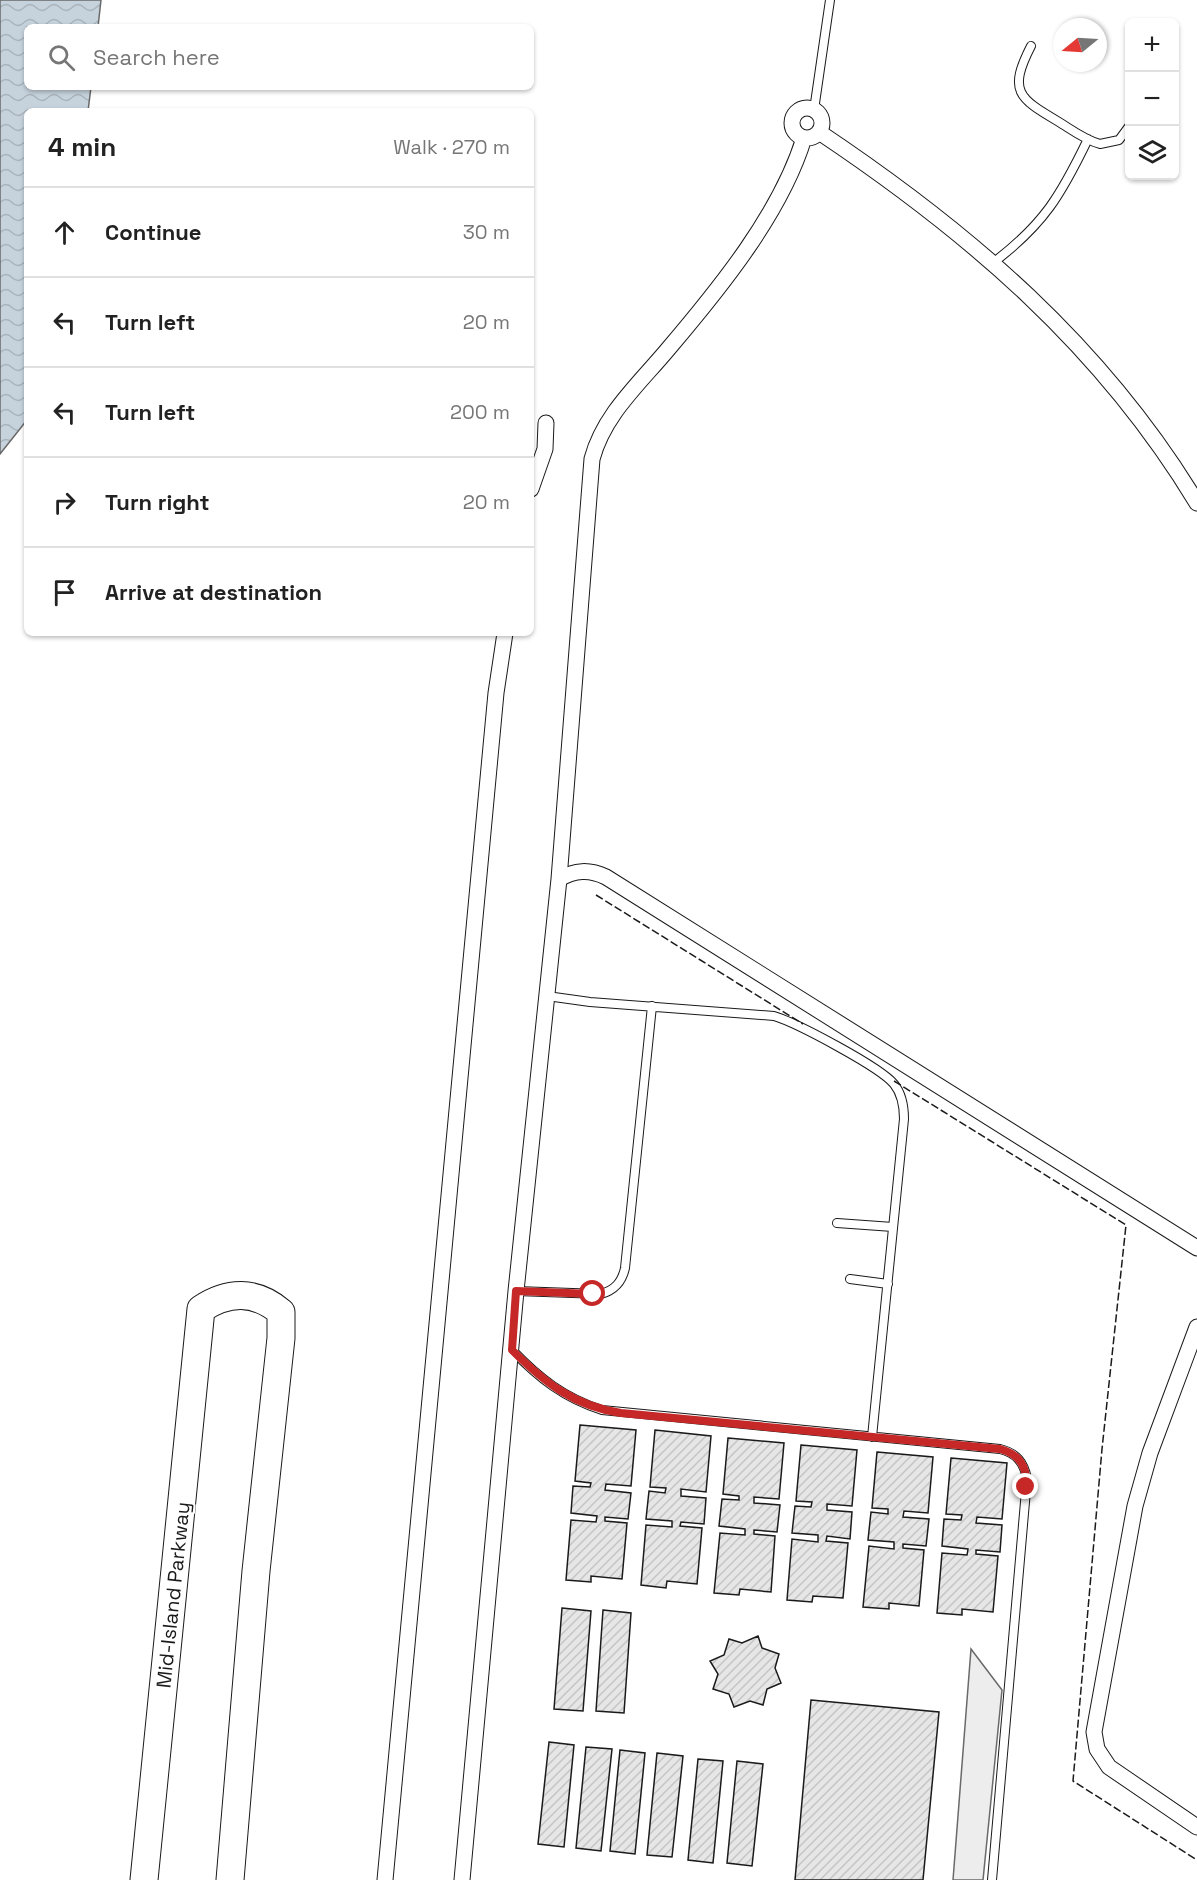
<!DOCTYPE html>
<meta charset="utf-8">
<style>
body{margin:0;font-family:"Space Grotesk",sans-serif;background:#f2f2f2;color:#222}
.controls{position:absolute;right:18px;top:18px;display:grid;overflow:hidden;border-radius:9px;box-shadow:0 2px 4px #0004}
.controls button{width:54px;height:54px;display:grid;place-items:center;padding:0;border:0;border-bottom:2px solid #e0e0e0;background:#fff;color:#222;font:30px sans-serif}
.compass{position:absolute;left:1053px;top:18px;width:54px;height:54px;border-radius:50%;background:#fff;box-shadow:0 2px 4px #0004;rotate:252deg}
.stop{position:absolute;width:18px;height:18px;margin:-14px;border:4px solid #c62828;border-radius:50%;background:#fff}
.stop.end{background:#c62828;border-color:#fff;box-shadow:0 2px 6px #0008}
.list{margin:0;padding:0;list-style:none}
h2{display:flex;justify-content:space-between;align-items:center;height:78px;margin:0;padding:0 24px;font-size:26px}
h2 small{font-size:20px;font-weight:400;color:#767676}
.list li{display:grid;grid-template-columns:39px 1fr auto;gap:18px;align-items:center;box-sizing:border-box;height:90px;padding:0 24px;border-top:2px solid #e0e0e0}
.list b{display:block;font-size:22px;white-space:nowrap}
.list em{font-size:20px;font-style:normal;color:#767676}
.icon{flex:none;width:33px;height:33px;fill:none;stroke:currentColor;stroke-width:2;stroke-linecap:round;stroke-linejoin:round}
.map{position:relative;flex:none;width:1197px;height:1880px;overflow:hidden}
.search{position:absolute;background:#fff;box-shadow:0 2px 4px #0004;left:24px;top:24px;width:510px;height:66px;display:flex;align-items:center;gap:15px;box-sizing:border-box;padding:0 21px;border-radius:9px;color:#767676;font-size:22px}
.panel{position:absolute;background:#fff;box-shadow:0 2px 4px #0004;left:24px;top:108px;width:510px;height:528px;border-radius:9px}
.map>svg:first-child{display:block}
.parking{fill:#ededed;stroke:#6a6a6a;stroke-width:1.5}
.water{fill:url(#water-waves);stroke:#6a6a6a;stroke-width:1.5}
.building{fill:url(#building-hatch);stroke:#1a1a1a;stroke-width:1.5}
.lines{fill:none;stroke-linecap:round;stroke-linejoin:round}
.lane-casing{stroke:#1a1a1a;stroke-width:10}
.street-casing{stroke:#1a1a1a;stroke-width:17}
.highway-casing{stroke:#1a1a1a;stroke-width:29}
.lane{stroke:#fff;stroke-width:8}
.street{stroke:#fff;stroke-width:15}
.highway{stroke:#fff;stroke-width:27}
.fence{stroke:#1a1a1a;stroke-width:1.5;stroke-dasharray:8 3;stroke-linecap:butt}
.route{stroke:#c62828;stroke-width:8}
.labels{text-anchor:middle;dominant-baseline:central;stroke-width:4.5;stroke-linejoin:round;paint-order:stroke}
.street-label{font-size:20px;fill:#1a1a1a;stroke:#fff}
</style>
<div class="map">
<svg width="1197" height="1880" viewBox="0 0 1197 1880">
<defs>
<pattern id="water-waves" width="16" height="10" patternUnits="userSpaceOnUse" patternTransform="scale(1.5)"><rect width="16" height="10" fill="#c6d2dc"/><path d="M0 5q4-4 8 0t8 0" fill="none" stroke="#aab4bc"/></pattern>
<pattern id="building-hatch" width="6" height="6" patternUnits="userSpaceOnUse" patternTransform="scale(1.5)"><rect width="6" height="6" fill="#e6e6e6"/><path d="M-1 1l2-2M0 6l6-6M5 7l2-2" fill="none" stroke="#c5c5c5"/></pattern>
</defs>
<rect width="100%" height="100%" fill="#fff"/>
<!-- parking -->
<path class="parking" d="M971 1649 1002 1690 983 1880H953Z"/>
<!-- water -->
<path class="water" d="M0 0H101L98 27H27V87H91L88 111H27V420L0 454Z"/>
<!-- building -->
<path class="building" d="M580 1425 636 1430 631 1486 606 1484 605 1490 631 1493 628 1519 605 1517V1521L627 1523 622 1579 591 1576V1582L566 1580 571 1520 596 1522 597 1516 571 1513 573 1486 590 1487 591 1483 575 1481Z
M655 1430 711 1436 706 1492 681 1489V1496L706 1498 704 1524 681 1522 680 1526 702 1528 697 1584 667 1581 666 1588 641 1585 646 1525 672 1527V1521L646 1519 649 1491 665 1493 666 1488 650 1487Z
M728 1438 784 1443 779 1499 754 1497V1503L780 1505 777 1532 754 1530V1534L775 1536 771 1592 740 1589 739 1595 714 1593 720 1533 745 1535V1529L719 1526 722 1499 739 1500V1496L723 1494Z
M801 1445 857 1450 852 1506 827 1504V1510L852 1512 850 1539 827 1536 826 1541 848 1543 843 1598 813 1596 812 1602 787 1600 792 1539 818 1542V1535L792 1533 795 1506 811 1507 812 1502 796 1501Z
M877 1452 933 1457 928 1513 904 1511 903 1517 929 1519 926 1546 903 1544V1548L924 1550 919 1606 889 1603V1609L863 1607 869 1546 894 1549V1542L868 1540 871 1512 888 1514V1509L872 1508Z
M951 1458 1007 1463 1002 1519 977 1517 976 1523 1002 1525 1000 1552 976 1550V1554L998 1556 993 1612 962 1609V1615L937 1613 942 1553 967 1555 968 1549 942 1546 944 1519 961 1520 962 1515 946 1514Z
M562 1608 591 1611 583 1711 554 1709Z
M603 1610 631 1613 624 1713 596 1711Z
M758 1636 762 1648 779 1654 775 1668 781 1683 767 1689 763 1705 750 1701 734 1707 729 1694 713 1689 718 1674 710 1661 724 1655 729 1639 742 1643Z
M811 1700 939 1712 923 1880H795Z
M549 1742 574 1745 564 1847 538 1844Z
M586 1747 612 1749 601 1851 576 1848Z
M620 1750 645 1753 635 1854 610 1851Z
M657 1753 683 1756 672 1857 647 1855Z
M698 1759 723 1761 713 1863 688 1860Z
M737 1761 763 1764 752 1866 727 1863Z"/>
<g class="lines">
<defs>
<path id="lane" d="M1031 46C1008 91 1018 98 1059 122 1072 130 1085 140 1100 144L1119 140 1130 125
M814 110 830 0
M994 262C1044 224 1061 195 1088 139
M547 996 590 1002 774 1016C797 1023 880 1067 894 1084 902 1094 904 1106 904 1119L872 1437
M837 1223 893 1227
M850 1279 888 1284
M516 1291 601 1294C615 1290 622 1282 625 1268L652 1006
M512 1350C539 1378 564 1398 602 1410L1000 1449C1016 1453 1024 1462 1027 1479L992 1880"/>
<path id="street" d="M792 123a15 15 0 1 1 30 0a15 15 0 1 1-30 0Z
M819 132C970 233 1102 346 1197 503
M531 489 545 449 546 423
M559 879C575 870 589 869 606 877L1197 1248
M1197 1327 1150 1453 1135 1506 1094 1732 1097 1749 1109 1767 1197 1827
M385 1880 496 693 505 633
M462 1880 516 1291 559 879 592 459C604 414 640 383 669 348 720 288 781 213 804 138"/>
<path id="highway" d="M144 1880 201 1309C228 1291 255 1290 281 1312V1338L256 1571 230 1880"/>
</defs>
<!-- lane casing -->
<use href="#lane" class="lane-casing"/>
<!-- street casing -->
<use href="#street" class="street-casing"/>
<!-- highway casing -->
<use href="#highway" class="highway-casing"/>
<!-- lane -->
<use href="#lane" class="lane"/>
<!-- street -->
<use href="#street" class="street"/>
<!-- highway -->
<use href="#highway" class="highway"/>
<!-- fence -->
<path class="fence" d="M596 895 803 1024
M894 1081 1126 1225 1102 1449 1073 1781 1197 1860"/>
</g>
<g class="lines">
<!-- route -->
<path class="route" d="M593 1294 516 1291 512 1350C545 1383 574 1406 621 1413L1000 1449C1019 1454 1028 1467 1026 1487"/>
</g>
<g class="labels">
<!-- street labels -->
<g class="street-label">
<text transform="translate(173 1595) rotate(-84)">Mid-Island Parkway</text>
</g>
</g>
</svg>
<div class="controls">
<button>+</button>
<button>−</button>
<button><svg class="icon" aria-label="layers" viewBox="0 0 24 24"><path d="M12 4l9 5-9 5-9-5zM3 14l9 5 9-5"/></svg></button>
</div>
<svg class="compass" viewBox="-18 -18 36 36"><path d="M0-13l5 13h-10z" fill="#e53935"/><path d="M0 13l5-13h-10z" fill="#767676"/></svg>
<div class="stop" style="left:593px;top:1294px"></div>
<div class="stop end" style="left:1026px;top:1487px"></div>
<div class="search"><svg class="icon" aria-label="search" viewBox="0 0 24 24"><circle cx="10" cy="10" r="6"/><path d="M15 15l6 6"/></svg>Search here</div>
<section class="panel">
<h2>4 min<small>Walk · 270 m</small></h2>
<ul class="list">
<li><svg class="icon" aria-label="ahead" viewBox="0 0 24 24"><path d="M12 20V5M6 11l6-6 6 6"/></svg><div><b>Continue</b></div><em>30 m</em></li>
<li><svg class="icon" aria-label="left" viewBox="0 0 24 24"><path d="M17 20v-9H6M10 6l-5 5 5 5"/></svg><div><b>Turn left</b></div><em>20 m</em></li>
<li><svg class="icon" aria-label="left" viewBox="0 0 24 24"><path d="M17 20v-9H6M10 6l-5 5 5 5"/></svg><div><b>Turn left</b></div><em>200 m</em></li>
<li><svg class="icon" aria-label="right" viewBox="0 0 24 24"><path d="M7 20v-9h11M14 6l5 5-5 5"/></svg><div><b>Turn right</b></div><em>20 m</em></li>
<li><svg class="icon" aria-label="arrive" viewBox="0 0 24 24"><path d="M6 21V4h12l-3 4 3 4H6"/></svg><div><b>Arrive at destination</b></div></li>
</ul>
</section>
</div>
